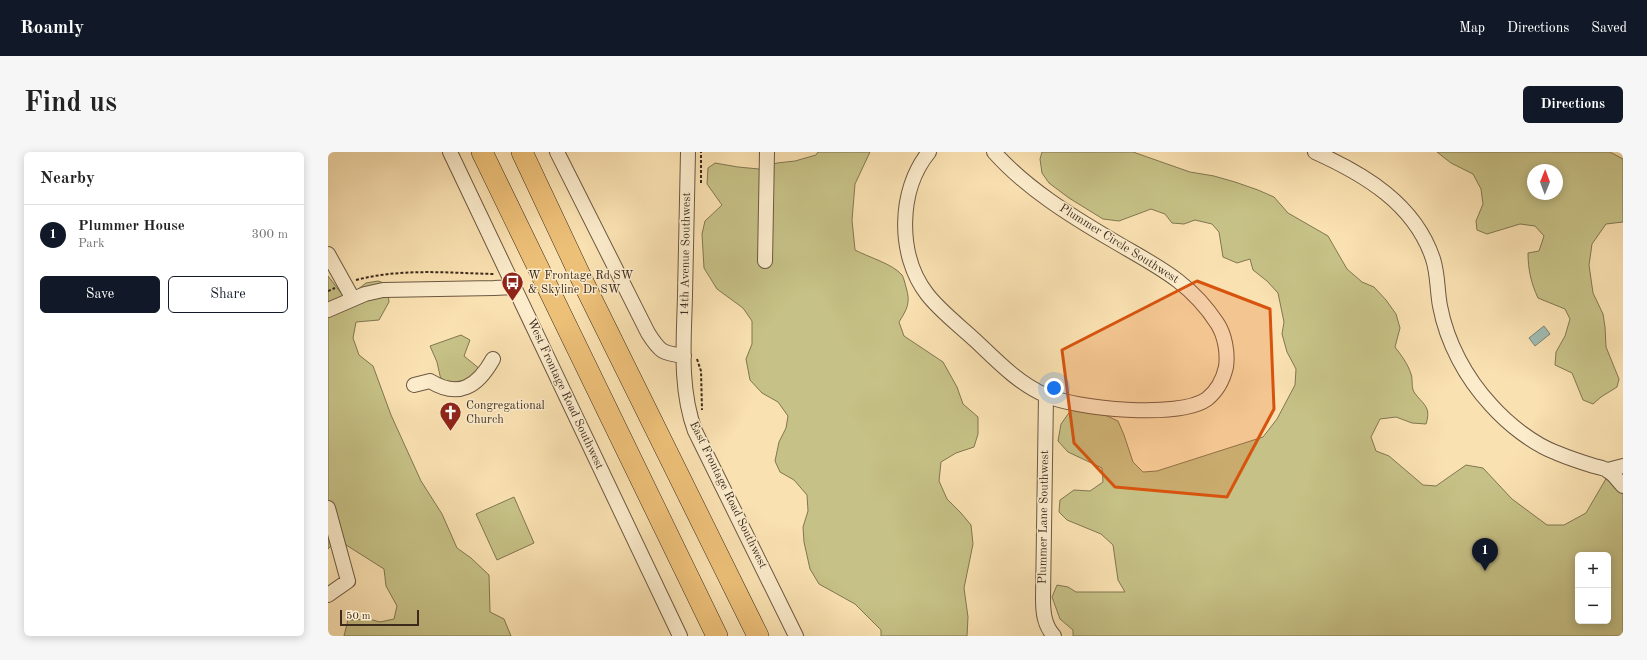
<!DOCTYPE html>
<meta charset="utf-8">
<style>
body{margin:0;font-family:"Old Standard TT",serif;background:#f6f6f6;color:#222}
.controls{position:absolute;right:12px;bottom:12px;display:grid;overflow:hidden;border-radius:6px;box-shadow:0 2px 10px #0003}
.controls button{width:36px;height:36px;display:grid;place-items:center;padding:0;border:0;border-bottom:1px solid #e0e0e0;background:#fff;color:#222;font:20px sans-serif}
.compass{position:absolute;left:1199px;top:12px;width:36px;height:36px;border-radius:50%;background:#fff;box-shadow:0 2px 10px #0003;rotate:1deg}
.scale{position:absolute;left:12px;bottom:10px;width:79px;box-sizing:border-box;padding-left:4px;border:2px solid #3c2a1c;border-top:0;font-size:11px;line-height:14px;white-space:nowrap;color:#3c2a1c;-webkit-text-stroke:3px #fceccc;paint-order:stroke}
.you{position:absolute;left:726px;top:236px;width:14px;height:14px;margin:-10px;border:3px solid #fff;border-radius:50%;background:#1a73e8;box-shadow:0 0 0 6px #1a73e833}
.badge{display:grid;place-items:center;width:26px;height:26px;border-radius:50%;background:#111827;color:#fff;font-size:13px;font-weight:700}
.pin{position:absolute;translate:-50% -33px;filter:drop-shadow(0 1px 2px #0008)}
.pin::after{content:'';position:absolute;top:21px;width:14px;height:12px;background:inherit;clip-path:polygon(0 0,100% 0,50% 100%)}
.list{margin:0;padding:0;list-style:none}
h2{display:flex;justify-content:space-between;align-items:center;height:52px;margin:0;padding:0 16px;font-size:17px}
h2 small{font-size:13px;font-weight:400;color:#767676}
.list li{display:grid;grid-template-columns:26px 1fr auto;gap:12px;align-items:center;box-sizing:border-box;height:60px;padding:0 16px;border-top:1px solid #e0e0e0}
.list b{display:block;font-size:15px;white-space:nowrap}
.list p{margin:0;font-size:13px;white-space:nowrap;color:#767676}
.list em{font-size:13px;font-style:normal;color:#767676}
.actions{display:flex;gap:8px;padding:12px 16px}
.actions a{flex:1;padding:9px 0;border:1px solid #111827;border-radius:6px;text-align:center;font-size:14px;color:#111827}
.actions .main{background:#111827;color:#fff}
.map{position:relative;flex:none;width:1295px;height:484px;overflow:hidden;border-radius:6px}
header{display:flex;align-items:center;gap:24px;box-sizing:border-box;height:56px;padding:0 20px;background:#111827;color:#fff}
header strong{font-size:19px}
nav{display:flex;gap:22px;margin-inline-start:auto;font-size:14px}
.intro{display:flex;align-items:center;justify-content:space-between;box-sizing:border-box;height:96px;padding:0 24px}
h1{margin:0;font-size:28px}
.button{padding:10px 18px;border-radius:6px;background:#111827;color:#fff;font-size:14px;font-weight:700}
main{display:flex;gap:24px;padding:0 24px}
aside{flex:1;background:#fff;border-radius:6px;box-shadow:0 2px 10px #0003}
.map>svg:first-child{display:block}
.green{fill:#c6c186;stroke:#817651;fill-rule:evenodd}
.water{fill:#a0bcb3;stroke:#788277}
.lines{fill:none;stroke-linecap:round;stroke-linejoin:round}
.minor-casing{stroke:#6c5841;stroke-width:16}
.highway-casing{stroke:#3c2a1c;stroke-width:22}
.path{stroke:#3c2a1c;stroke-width:2;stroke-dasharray:3 2;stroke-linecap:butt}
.minor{stroke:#fceccc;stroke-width:14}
.highway{stroke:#edc078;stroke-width:21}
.marked{fill:#d7540e;fill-opacity:0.2;stroke:#d7540e;stroke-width:3;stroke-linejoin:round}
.labels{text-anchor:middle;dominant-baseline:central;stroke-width:3;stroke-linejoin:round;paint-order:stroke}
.street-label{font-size:12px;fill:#3c2a1c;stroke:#fceccc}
.poi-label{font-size:12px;fill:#3c2a1c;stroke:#fceccc;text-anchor:start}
</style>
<header>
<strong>Roamly</strong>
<nav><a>Map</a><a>Directions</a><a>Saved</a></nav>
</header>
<div class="intro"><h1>Find us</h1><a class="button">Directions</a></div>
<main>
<aside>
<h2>Nearby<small></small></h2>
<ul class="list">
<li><span class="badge">1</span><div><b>Plummer House</b><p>Park</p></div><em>300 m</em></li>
</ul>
<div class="actions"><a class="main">Save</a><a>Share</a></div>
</aside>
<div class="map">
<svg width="1295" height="484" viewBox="0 0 1295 484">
<rect width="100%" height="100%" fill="#fae1b1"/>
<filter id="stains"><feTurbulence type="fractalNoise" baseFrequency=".005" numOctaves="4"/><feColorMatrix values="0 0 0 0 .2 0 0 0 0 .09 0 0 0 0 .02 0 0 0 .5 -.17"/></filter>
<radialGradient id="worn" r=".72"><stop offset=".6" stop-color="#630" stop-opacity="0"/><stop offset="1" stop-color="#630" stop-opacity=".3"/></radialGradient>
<!-- green -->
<path class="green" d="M490 0H542L527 32 524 68 527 98C540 105 565 112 574 123 576 126 577 132 578 135 583 151 579 157 571 170L576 184 615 210 629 235 635 252 650 265V282L646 295 628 301 613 310 611 329 619 347 633 361 643 373 645 392 636 436 640 465 639 484H553V478L527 452 491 432 482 417 476 390 475 375 480 359 479 343 466 328 452 320 447 309 451 290 458 276 460 264 450 250 434 241 422 228 418 207 424 192V169L415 156 389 137 376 116 374 82 377 69 394 53 379 32 380 16 387 11 410 15 431 17 449 11 467 9 488 3Z
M714 0H805L862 20 886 24 907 30 930 38 946 45 960 61 1000 84 1019 117 1034 130 1046 135 1058 148 1068 162 1072 176 1067 195C1073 203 1080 212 1083 222 1085 227 1083 235 1086 240 1094 252 1104 254 1098 272L1084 271 1068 265 1052 267 1043 285 1048 299 1061 304 1095 333 1108 334 1138 313 1155 316 1184 347 1219 373H1236L1258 361 1279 325 1295 326V484H745V478L732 467 724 445 729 433 740 435 748 440H797L790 428 785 393 773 382 739 368 731 360 732 348 746 338 762 339 775 330 774 316 740 300 730 289 733 272 743 258 777 263 790 269 796 283 805 310 815 320 829 319 935 285 949 267 967 233 968 217 959 200 954 182 956 170 950 141 939 129 925 118 922 107 909 111 895 105 891 80 884 72 867 68 856 72 844 71 837 62 823 57 791 69 775 67 741 46 721 31 714 21 712 7ZM1250 403H1280V469H1250Z
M1109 0H1282L1295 7V70L1278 72 1264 92 1261 113 1265 141 1275 162 1277 175 1278 195 1291 227 1289 235 1273 245 1265 252 1255 248 1244 221 1227 213 1228 200 1237 184 1242 167 1237 157 1210 146C1203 131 1200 117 1200 101L1211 99 1216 84 1207 74 1192 72 1159 82 1149 78 1148 69 1155 52 1153 37 1145 22 1123 11ZM1205 18H1229V42H1205Z
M0 124 13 141 29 138 38 131 50 129 59 132 61 150 51 168 28 170 25 186 31 203 45 214 63 263 93 329 114 362 129 396 143 406 161 423 162 460 176 467 183 484H16L20 468 41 467 52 470 66 467 69 454 58 434 56 417 15 391 7 390 0 397Z
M133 183 142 188 136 204 153 218 132 231 113 228 109 210 102 194Z
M186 345 206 391 169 408 148 362Z"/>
<!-- water -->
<path class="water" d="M1216 174 1222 182 1207 194 1201 186Z"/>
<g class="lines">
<defs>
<path id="minor" d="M122 0 352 484
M229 0 320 181C332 200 334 201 356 204
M360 0C359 48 358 95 357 143 356 188 351 236 367 279L468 484
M601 0C570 38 569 103 599 142 612 159 632 174 648 189 669 209 690 231 717 243 748 257 851 267 879 247 889 239 895 228 898 215 900 201 897 183 889 171 861 128 826 113 784 88 743 64 698 36 666 0
M987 0C1036 22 1087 52 1105 107 1110 122 1109 138 1112 154 1119 191 1138 226 1163 253 1180 272 1205 292 1229 301 1241 306 1253 310 1266 314 1270 315 1277 316 1280 319 1286 322 1290 329 1295 334
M0 102 25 147
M437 109 439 0
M0 158 37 142 55 138 166 136 187 135
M86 233 102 229C131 247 150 234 165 207
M718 243 715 446C715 460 716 473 726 484
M1280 318 1295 314
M0 356 20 429 0 443"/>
<path id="highway" d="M154 0 389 484
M194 0 257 134 430 484"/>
</defs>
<!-- minor casing -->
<use href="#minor" class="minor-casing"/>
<!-- highway casing -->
<use href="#highway" class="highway-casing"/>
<!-- path -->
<path class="path" d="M373 31V0
M28 128C74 116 120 121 167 122
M0 139 7 136
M369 207 373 219 374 258"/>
<!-- minor -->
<use href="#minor" class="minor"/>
<!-- highway -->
<use href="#highway" class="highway"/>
</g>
<!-- marked area -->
<path class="marked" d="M869 129 942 157 946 257 899 345 787 335 746 291 734 198Z"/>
<!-- icons -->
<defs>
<symbol id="bus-pin" viewBox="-11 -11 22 30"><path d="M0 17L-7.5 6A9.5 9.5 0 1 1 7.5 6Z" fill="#8f2418" stroke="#fceccc"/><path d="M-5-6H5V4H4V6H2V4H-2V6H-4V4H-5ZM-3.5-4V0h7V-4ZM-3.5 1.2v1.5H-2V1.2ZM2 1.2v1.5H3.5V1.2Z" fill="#fff"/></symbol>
<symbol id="church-pin" viewBox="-11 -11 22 30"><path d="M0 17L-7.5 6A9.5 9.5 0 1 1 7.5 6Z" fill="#8f2418" stroke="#fceccc"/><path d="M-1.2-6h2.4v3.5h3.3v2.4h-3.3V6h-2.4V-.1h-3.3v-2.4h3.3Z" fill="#fff"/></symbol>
</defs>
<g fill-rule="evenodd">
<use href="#bus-pin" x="172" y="118" width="25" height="34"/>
<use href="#church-pin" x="110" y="248" width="25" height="34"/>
</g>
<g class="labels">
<!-- street labels -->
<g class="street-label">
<text transform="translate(791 92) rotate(32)">Plummer Circle Southwest</text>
<text transform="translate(358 102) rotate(-89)">14th Avenue Southwest</text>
<text transform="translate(237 242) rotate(65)">West Frontage Road Southwest</text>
<text transform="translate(400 343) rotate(64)">East Frontage Road Southwest</text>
<text transform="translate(716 365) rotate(-89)">Plummer Lane Southwest</text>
</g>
<!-- poi labels -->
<g class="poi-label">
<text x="200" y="124">W Frontage Rd SW<tspan x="200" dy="14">&amp; Skyline Dr SW</tspan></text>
<text x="138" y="254">Congregational<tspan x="138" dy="14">Church</tspan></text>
</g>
</g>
<rect width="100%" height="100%" filter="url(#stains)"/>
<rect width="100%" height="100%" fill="url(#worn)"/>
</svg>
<div class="controls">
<button>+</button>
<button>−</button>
</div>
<svg class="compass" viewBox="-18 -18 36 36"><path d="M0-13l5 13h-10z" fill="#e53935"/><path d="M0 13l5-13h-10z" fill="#767676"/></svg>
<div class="scale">50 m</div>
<div class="you"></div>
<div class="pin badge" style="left:1157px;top:419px">1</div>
</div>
</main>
